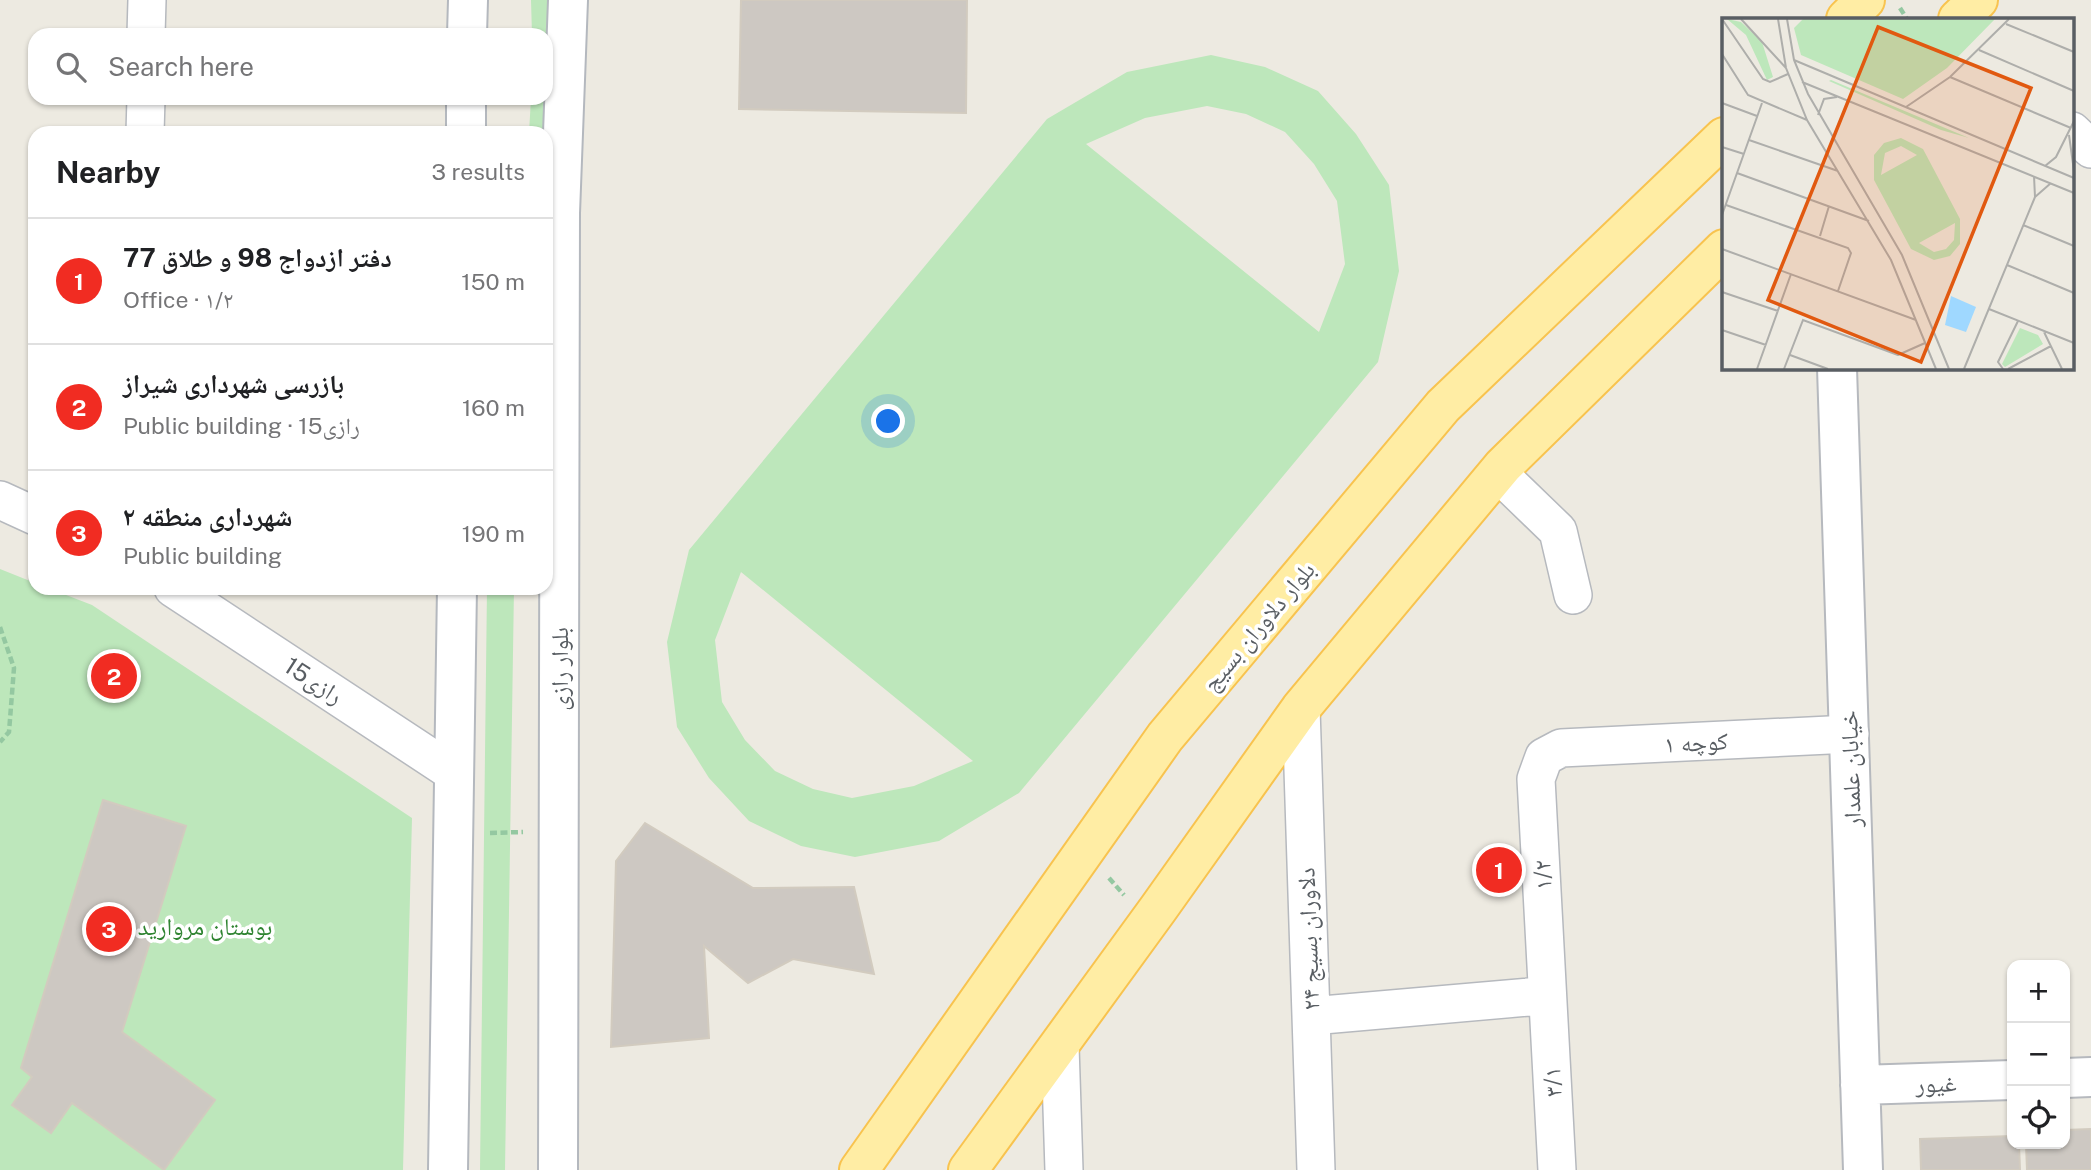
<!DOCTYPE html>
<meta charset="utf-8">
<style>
body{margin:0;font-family:"Public Sans","Noto Naskh Arabic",sans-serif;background:#f6f6f6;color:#202124}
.controls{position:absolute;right:21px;bottom:21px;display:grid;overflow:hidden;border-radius:14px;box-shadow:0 2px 5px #0004}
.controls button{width:63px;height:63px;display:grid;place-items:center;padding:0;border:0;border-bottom:2px solid #e0e0e0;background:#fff;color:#202124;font:35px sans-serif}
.you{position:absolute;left:889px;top:422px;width:24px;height:24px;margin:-18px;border:5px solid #fff;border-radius:50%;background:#1a73e8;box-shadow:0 0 0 10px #1a73e833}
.badge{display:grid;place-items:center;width:46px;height:46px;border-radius:50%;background:#f12c22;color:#fff;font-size:23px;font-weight:700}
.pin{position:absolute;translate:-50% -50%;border:4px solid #fff;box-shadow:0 2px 7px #0006}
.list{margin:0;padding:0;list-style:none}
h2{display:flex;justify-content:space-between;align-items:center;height:91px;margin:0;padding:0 28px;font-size:30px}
h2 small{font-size:23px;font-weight:400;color:#757577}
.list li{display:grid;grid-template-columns:46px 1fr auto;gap:21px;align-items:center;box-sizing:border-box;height:126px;padding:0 28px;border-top:2px solid #e0e0e0}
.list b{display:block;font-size:26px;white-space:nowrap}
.list p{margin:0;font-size:23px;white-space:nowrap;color:#757577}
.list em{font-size:23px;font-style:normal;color:#757577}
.icon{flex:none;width:38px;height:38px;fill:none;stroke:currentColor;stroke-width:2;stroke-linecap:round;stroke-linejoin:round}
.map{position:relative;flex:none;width:2091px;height:1170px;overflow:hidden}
.search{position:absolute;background:#fff;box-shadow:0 2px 5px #0004;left:28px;top:28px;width:525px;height:77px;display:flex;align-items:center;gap:18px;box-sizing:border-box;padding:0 24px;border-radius:21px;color:#757577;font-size:26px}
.panel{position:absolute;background:#fff;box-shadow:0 2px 5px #0004;left:28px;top:126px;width:525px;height:469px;border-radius:21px}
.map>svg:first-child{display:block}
.green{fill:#bde7bb;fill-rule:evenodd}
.building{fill:#cdc8c2;stroke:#d2cbbf;stroke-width:2}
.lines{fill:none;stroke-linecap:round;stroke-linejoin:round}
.minor-casing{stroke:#b6b9be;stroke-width:40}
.tertiary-casing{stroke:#b6b9be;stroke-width:42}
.secondary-casing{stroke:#b4b8be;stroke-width:42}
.primary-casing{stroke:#f8c34f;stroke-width:42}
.path{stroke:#94c8a1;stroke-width:4.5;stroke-dasharray:7 3.5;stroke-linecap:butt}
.minor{stroke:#fff;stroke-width:37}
.tertiary{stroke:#fff;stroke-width:38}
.secondary{stroke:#fff;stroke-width:38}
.primary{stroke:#ffeda4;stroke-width:38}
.labels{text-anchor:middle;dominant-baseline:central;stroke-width:7;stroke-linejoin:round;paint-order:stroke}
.street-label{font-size:24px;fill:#595e63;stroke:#fff}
.park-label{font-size:24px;fill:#2f8431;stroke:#fff}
.inset-road{fill:none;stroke:#aeaeab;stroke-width:2}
.view{fill:#e15910;fill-opacity:0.15;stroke:#e15910;stroke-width:3.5}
.inset-edge{fill:none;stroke:#595e63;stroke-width:3.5}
</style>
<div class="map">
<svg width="2091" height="1170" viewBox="0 0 2091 1170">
<rect width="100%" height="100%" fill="#edeae1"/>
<!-- green -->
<path class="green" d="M531 0H550L546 133H529L531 98H546V35H532Z
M1211 55 1265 67 1318 91 1356 134 1389 185 1399 271 1378 362 1019 793 939 841 855 857 801 846 749 821 709 778 677 727 667 642 689 550 1047 119 1127 72ZM1207 106 1246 114 1285 132 1314 164 1337 201 1345 264 1319 332 1086 144 1145 118ZM741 572 973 761 914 786 852 798 813 789 775 771 745 740 722 702 715 640Z
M0 569 35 583V588H48L92 605 412 818 403 1170H0Z
M487 588H514L505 1170H480Z"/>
<!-- building -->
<path class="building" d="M741 0H967L966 113 739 109Z
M103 800 186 826 122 1032 215 1100 164 1170 72 1103 51 1133 12 1105 32 1077 21 1068Z
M645 823 753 888 854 887 874 974 793 959 748 983 704 946 709 1038 611 1047 616 861Z
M2091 1129V1170H2027L2026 1144H2065V1130Z
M2012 1136V1144H2019L2020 1170H1921L1920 1139Z"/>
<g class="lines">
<defs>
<path id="minor" d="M146 35 147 0
M2072 131 2091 149
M145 133 146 98
M1498 473 1558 531 1573 595
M0 500 35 516
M173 588 454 773
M1301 708 1316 1170
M1311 1016 1529 997
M1060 1046 1064 1170
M1557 1170 1536 779 1544 757 1561 748 1850 734"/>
<path id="tertiary" d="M1837 368 1863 1170
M2065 1078 2091 1077
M1860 1085 2012 1080"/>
<path id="secondary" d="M467 35 468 0
M466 133V98
M448 1170 457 588
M558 1170 560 213 568 0"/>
<path id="primary" d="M1846 19 1865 0
M1958 19 1978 0
M859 1170 1165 737 1443 406 1724 137
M968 1170 1158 909 1301 708 1503 466 1724 249"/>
</defs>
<!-- minor casing -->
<use href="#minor" class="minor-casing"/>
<!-- tertiary casing -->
<use href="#tertiary" class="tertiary-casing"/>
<!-- secondary casing -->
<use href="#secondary" class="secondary-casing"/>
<!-- primary casing -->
<use href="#primary" class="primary-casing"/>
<!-- path -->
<path class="path" d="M1900 8 1907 19
M0 627 14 668 9 732 0 742
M490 833 523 832
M1109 878 1124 895"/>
<!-- minor -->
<use href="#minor" class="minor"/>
<!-- tertiary -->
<use href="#tertiary" class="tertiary"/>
<!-- secondary -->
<use href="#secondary" class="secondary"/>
<!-- primary -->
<use href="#primary" class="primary"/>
</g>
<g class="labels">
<!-- street labels -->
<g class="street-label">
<text transform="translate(1258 626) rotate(-50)">بلوار دلاوران بسیج</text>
<text transform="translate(559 669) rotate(-90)">بلوار رازی</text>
<text transform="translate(314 680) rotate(33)">15رازی</text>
<text transform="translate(1696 742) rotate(-3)">کوچه ۱</text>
<text transform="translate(1850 769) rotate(-92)">خیابان علمدار</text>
<text transform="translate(1542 875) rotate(-93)">۱/۲</text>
<text transform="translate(1308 939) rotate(-92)">دلاوران بسیج ۲۴</text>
<text transform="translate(1552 1082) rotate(-93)">۳/۱</text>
<text transform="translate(1936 1083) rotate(-2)">غیور</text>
</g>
<!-- park labels -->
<g class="park-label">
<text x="205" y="926">بوستان مروارید</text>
</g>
</g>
<!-- overview -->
<g transform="translate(1722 18)">
<rect width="352" height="352" fill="#edeae1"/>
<path d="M5 1 19 4 40 24 51 59 45 62 24 17ZM81 1H273L225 50 181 81 79 37 72 10ZM107 63 109 62 247 120 219 112ZM179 120 201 131 238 201V226L228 238 212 242 189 231 152 162V137L162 125ZM179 128 195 137 159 157 163 135ZM233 205 232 222 224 231 212 234 197 225ZM298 310 316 317 321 326 283 349 280 346Z" fill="#bde7bb" fill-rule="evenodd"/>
<path d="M229 278 254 289 244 314 223 307Z" fill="#9fd8ff"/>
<path class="inset-road" d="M0 1 41 61 48 64 66 56M19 1 64 50M56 1 64 50 85 102 169 242 214 351M65 1 72 42 86 76 180 237 227 351M284 6 352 34M257 32 352 73M0 36 26 77 85 102M72 42 352 160M228 59 349 110M80 64 352 175M0 85 35 98M184 89 228 59 287 1M96 97 102 81 115 79M347 117 352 153M27 122 116 153M0 129 22 136M323 148 334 139 352 103M15 155 147 203M313 179 329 165M4 187 126 230 129 235 116 273M0 197 40 85M301 207 352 228M98 218 107 188M0 231 194 302M285 247 352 275M0 274 56 293M267 291 352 325M0 312 44 327M322 314 340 351M68 337 106 351M176 337 203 325M35 351 69 256M62 351 81 302 176 337M242 351 313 179 312 158M281 351 276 344 296 303M286 351 329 328"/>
<path class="view" d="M156 9 309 70 199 344 46 282Z"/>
<rect width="352" height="352" class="inset-edge"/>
</g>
</svg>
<div class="controls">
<button>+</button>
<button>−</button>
<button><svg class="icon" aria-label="locate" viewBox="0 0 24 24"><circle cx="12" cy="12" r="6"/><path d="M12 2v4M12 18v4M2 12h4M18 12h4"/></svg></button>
</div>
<div class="you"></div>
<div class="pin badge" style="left:1499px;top:870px">1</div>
<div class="pin badge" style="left:114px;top:676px">2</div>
<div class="pin badge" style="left:109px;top:929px">3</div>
<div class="search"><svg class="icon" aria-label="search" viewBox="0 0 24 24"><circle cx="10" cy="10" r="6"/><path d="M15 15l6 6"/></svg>Search here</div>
<section class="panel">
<h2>Nearby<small>3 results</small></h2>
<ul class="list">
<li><span class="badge">1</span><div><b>دفتر ازدواج 98 و طلاق 77</b><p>Office · ۱/۲</p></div><em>150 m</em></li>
<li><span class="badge">2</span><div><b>بازرسی شهرداری شیراز</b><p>Public building · 15رازی</p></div><em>160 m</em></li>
<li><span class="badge">3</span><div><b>شهرداری منطقه ۲</b><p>Public building</p></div><em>190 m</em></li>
</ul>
</section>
</div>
